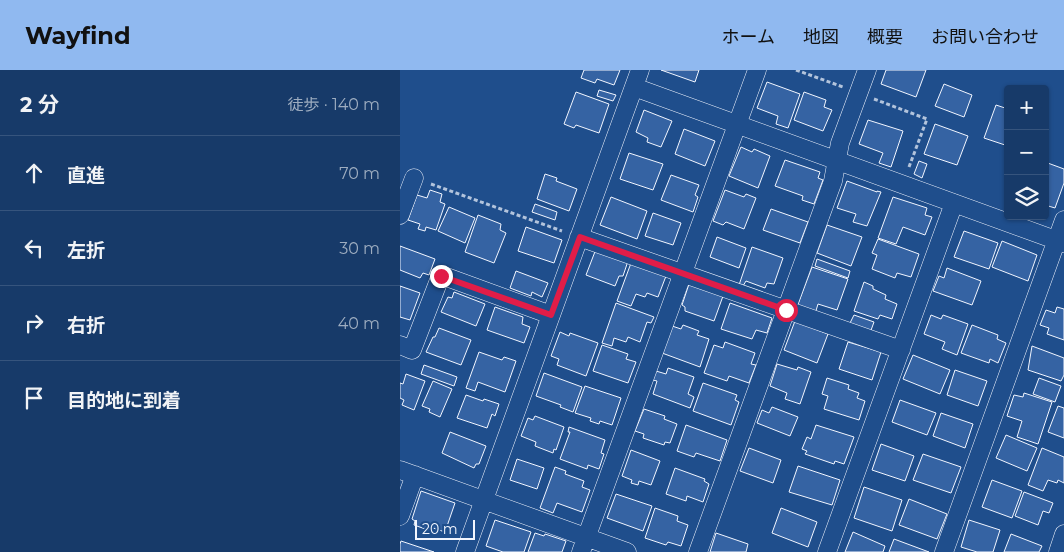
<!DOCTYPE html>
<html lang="ja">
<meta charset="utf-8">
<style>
body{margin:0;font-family:Montserrat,"Noto Sans JP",sans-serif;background:#20416f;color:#f1f3f6}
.controls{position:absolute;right:15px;top:15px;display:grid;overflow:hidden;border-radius:5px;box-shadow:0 1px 4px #0004}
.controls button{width:45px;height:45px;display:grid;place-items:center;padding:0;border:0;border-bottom:1px solid #36547d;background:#173a69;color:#f1f3f6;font:25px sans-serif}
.scale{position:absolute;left:15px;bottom:12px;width:60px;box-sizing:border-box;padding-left:5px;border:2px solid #f2f6ff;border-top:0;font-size:14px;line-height:18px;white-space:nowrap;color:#f2f6ff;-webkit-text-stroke:4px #1f4e8c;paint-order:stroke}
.stop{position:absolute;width:15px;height:15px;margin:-11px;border:4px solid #e11d48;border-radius:50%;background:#fff}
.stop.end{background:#e11d48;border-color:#fff;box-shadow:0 1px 5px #0008}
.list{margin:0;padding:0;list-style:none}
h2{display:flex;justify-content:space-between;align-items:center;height:65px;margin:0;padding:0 20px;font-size:21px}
h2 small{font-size:16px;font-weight:400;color:#9eadc0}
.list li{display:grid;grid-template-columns:32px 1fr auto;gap:15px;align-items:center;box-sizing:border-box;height:75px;padding:0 20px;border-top:1px solid #36547d}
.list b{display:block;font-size:19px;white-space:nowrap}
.list em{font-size:16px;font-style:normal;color:#9eadc0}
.icon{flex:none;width:28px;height:28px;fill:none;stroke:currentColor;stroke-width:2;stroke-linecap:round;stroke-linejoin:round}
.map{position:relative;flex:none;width:664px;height:482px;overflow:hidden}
header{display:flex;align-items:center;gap:30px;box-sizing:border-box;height:70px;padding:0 25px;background:#90b9f0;color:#111}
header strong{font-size:24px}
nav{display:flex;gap:28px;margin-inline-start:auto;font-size:18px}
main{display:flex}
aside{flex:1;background:#173a69}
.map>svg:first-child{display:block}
.building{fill:#3563a3;stroke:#f2f6ff}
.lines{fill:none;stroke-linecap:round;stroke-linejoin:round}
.street-casing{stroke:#f2f6ff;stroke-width:19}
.path{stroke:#b3c4dc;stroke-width:3;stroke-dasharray:4 2.5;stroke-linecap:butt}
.street{stroke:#1f4e8c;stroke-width:18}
.route{stroke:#e11d48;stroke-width:6}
</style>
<header>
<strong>Wayfind</strong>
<nav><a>ホーム</a><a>地図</a><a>概要</a><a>お問い合わせ</a></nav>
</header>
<main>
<aside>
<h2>2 分<small>徒歩 · 140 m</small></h2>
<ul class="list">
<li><svg class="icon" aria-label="ahead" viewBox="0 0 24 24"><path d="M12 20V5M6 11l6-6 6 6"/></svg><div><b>直進</b></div><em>70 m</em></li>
<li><svg class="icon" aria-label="left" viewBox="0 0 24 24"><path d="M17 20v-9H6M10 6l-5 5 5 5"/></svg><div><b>左折</b></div><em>30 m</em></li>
<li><svg class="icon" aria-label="right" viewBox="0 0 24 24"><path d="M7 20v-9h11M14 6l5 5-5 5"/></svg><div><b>右折</b></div><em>40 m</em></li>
<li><svg class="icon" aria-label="arrive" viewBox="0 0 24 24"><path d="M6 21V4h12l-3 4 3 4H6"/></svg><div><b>目的地に到着</b></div></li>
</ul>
</aside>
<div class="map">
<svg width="664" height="482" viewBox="0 0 664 482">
<rect width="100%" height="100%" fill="#1f4e8c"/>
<!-- building -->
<path class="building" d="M184 0H220L214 15 197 9 195 13 181 8Z
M261 0H299L295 12Z
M486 0H526L516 27 481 14Z
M367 12 400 24 388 58 376 54 378 46 357 38Z
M544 14 572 25 564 47 535 36Z
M199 20 216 25 213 31 197 26Z
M176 22 209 34 199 63 176 55 174 58 164 54Z
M404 22 426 30 424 37 432 40 423 61 394 50Z
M596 35 608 39V76L584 68Z
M244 40 272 51 261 77 247 72 248 68 236 62Z
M468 50 503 61 491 97 479 93 483 83 459 74Z
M535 54 568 66 557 95 524 84Z
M284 59 315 71 305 96 275 84Z
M341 77 352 82 354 79 370 86 358 118 329 106Z
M229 83 263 94 253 120 220 109Z
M385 90 420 102 418 108 423 110 414 134 402 130 403 126 375 116Z
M519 91 527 94 522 108 514 104Z
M645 92 664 99V113L655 138 645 135Z
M145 104 157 108 156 111 177 119 169 141 137 129Z
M271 105 299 115 295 125 298 127 293 142 261 130Z
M447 111 477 122V121L481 122 467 156 453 152 456 144 437 138Z
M30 120 42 124 40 132 45 134 36 160 26 157 25 161 18 159 20 154 8 150 17 125 27 128Z
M325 120 344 127 346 124 356 128 344 159 326 152 323 155 313 151Z
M211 127 247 141 237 169 200 155Z
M493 127 527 138 525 145 532 147 525 165 503 157 496 174 478 168Z
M135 134 157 142 155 150 132 142Z
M49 137 75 148 65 173 38 161Z
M371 139 408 152 400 173 363 160Z
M253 143 281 153 273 175 245 166Z
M78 145 101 154 100 160 106 163 94 193 65 182Z
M427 155 462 167 451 196 417 183Z
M126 157 162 170 154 193 118 181Z
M564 161 598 173 589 199 554 187Z
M317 167 346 178 339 198 310 187Z
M478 169 519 184 511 207 497 203 495 208 472 199 477 185 472 183Z
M602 171 637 185 628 211 592 197Z
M0 176 35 189 29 205 23 203 20 208 0 200Z
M352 177 383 188 374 214 367 213 365 218 346 211 343 216 339 215Z
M196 179 228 191 223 206H219L215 216 186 205Z
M417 189 450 201 448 208 415 196Z
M231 193 266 206 258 227 247 223 245 227 236 224 231 236 217 231Z
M412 197 448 209 437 240 418 234 415 244 397 237Z
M547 198 581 211 572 235 533 221 539 206 544 208Z
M116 201 148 213 142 227 132 222 131 226 110 218Z
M464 212 473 216V219L486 225 485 229 497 234 492 249 480 245 478 249 454 241Z
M289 214 323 226 314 251 285 241V237L282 235Z
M0 216 20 223 10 250 0 247Z
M54 222 85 234 76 256 41 242 48 227 52 228Z
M216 233 254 247 251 253 247 252 240 272 228 267 226 272 214 268 212 276 202 273Z
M330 233 372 248 367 263 356 260 352 269 321 259Z
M95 237 123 247 122 254 130 257 124 273 87 260Z
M657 237 664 239V270L647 264 649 258 640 255 646 240 655 243Z
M454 245 474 252 470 263 449 255Z
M531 245 541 249 543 245 568 254 557 285 542 279 545 272 524 264Z
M395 251 428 264 417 293 384 280Z
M283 255 299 261 297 265 309 269 300 297 262 283 272 256 281 259Z
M572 255 598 265 597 269 606 273 598 293 590 289 589 293 561 283Z
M39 258 71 270 61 295 26 282 33 267H35Z
M160 262 169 266 170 263 198 273 186 306 157 295 159 289 151 286Z
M325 272 355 283 351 294 356 295 349 313 329 306 327 311 304 303 314 275 323 278Z
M448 272 481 282 472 310 439 299Z
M202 275 228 284 226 289 236 292 228 313 193 301Z
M632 276 664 288V305L661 311 628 300Z
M79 282 102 290 104 287 116 291 105 322 78 312 75 321 66 318Z
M513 285 550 300 540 324 503 309Z
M377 294 397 300 398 297 411 302 400 334 385 329 387 323 370 316Z
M24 295 57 307 54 316 21 304Z
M268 298 294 307 288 324 294 327 290 338 253 324 257 311 253 310 256 301 266 304Z
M555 300 587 311 578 336 547 325Z
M144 303 182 317 173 342 160 337 161 335 136 326Z
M6 304 25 311 14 340 2 335 4 330 0 328V313L3 314Z
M427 308 449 315 448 319 459 323 457 328 465 331 459 350 424 339 428 326 422 324Z
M639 308 661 316 655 332 633 324Z
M33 311 52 319 40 347 29 342 30 339 22 336Z
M303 313 337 325 335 330 339 332 331 355 293 341Z
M185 316 221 328 212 355 200 351 199 354 190 351 191 348 175 343Z
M624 323 652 332 638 374 617 367 622 351 607 346 614 325 623 327Z
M66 325 83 331 84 329 99 334 95 346 92 344 87 358 57 348Z
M500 330 536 343 527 365 492 352Z
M658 336 664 338V368L648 362Z
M372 337 398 347 390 366 357 353 362 340 369 343Z
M244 339 265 346 264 349 277 354 270 373 265 372 264 375 243 368 244 364 235 361Z
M541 343 573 354 565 378 533 366Z
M135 346 164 357 156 380 154 379 153 383 135 376 136 372 121 366 128 348 133 350Z
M286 355 327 370 320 391 296 383 294 387 277 381Z
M416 355 454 367 444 394 435 391 434 394 405 384 407 381 402 379 407 367 411 369Z
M169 357 205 370 201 383 204 384 199 399 188 395 187 399 160 389 170 362H168Z
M50 362 86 376 79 394H76L74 398 42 383Z
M606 365 637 378 627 401 596 388Z
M481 374 514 386 505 411 472 400Z
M349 378 381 390 373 413 340 401Z
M642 378 664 387V413L658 410 657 413 648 410 643 421 628 415Z
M231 380 260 391 251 415 239 411 238 415 231 413 232 410 222 406Z
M523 384 561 397 551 423 513 410Z
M117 389 144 398 137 419 110 410Z
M398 396 440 410 432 435 389 422Z
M155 397 166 401 165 404 184 411 182 417 190 420 182 442 157 433 153 443 140 438Z
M275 398 305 409 304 411 309 414 303 432 287 426 286 431 266 424Z
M592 410 622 421 612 448 582 437Z
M464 417 502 430 492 461 454 448Z
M21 421 55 433 45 462 33 458 31 461 14 455 15 451 12 449Z
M624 422 653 433 649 443 643 441 638 455 615 446Z
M216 424 252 436 243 461 207 448Z
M509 429 547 444 537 469 499 455Z
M255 438 278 446 277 451 288 455 281 476 268 472 266 475 245 468Z
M381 438 417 452 408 477 372 463Z
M95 450 131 462 124 482H103L86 476Z
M569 450 600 460 593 482H577L561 477Z
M453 462 485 476 483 482H445Z
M135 463 144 466 145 464 166 471 162 482H128Z
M316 463 348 474 346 482H310Z
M611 464 642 476 639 482H604Z
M494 469 529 482H489Z
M1 471 34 482H0V474Z"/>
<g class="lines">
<defs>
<path id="street" d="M234 17 664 173
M0 145 14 108
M179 167 501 280
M0 275 12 280 41 205 151 245
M0 400 227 482
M0 446 15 405
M65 482 240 0
M181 482 357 0
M298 482 433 111 440 73 467 0
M427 482 554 133
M544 482 664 150
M658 482 664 464"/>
</defs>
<!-- street casing -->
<use href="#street" class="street-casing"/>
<!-- path -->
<path class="path" d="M396 0 443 17
M474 29 527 49 509 97
M31 114 162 161"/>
<!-- street -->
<use href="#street" class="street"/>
</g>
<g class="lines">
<!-- route -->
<path class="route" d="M41 206 151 245 180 167 386 240"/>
</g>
</svg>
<div class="controls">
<button>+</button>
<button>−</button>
<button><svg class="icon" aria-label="layers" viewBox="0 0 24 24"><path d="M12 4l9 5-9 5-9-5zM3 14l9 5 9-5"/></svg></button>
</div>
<div class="scale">20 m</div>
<div class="stop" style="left:386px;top:240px"></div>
<div class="stop end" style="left:41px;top:206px"></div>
</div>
</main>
